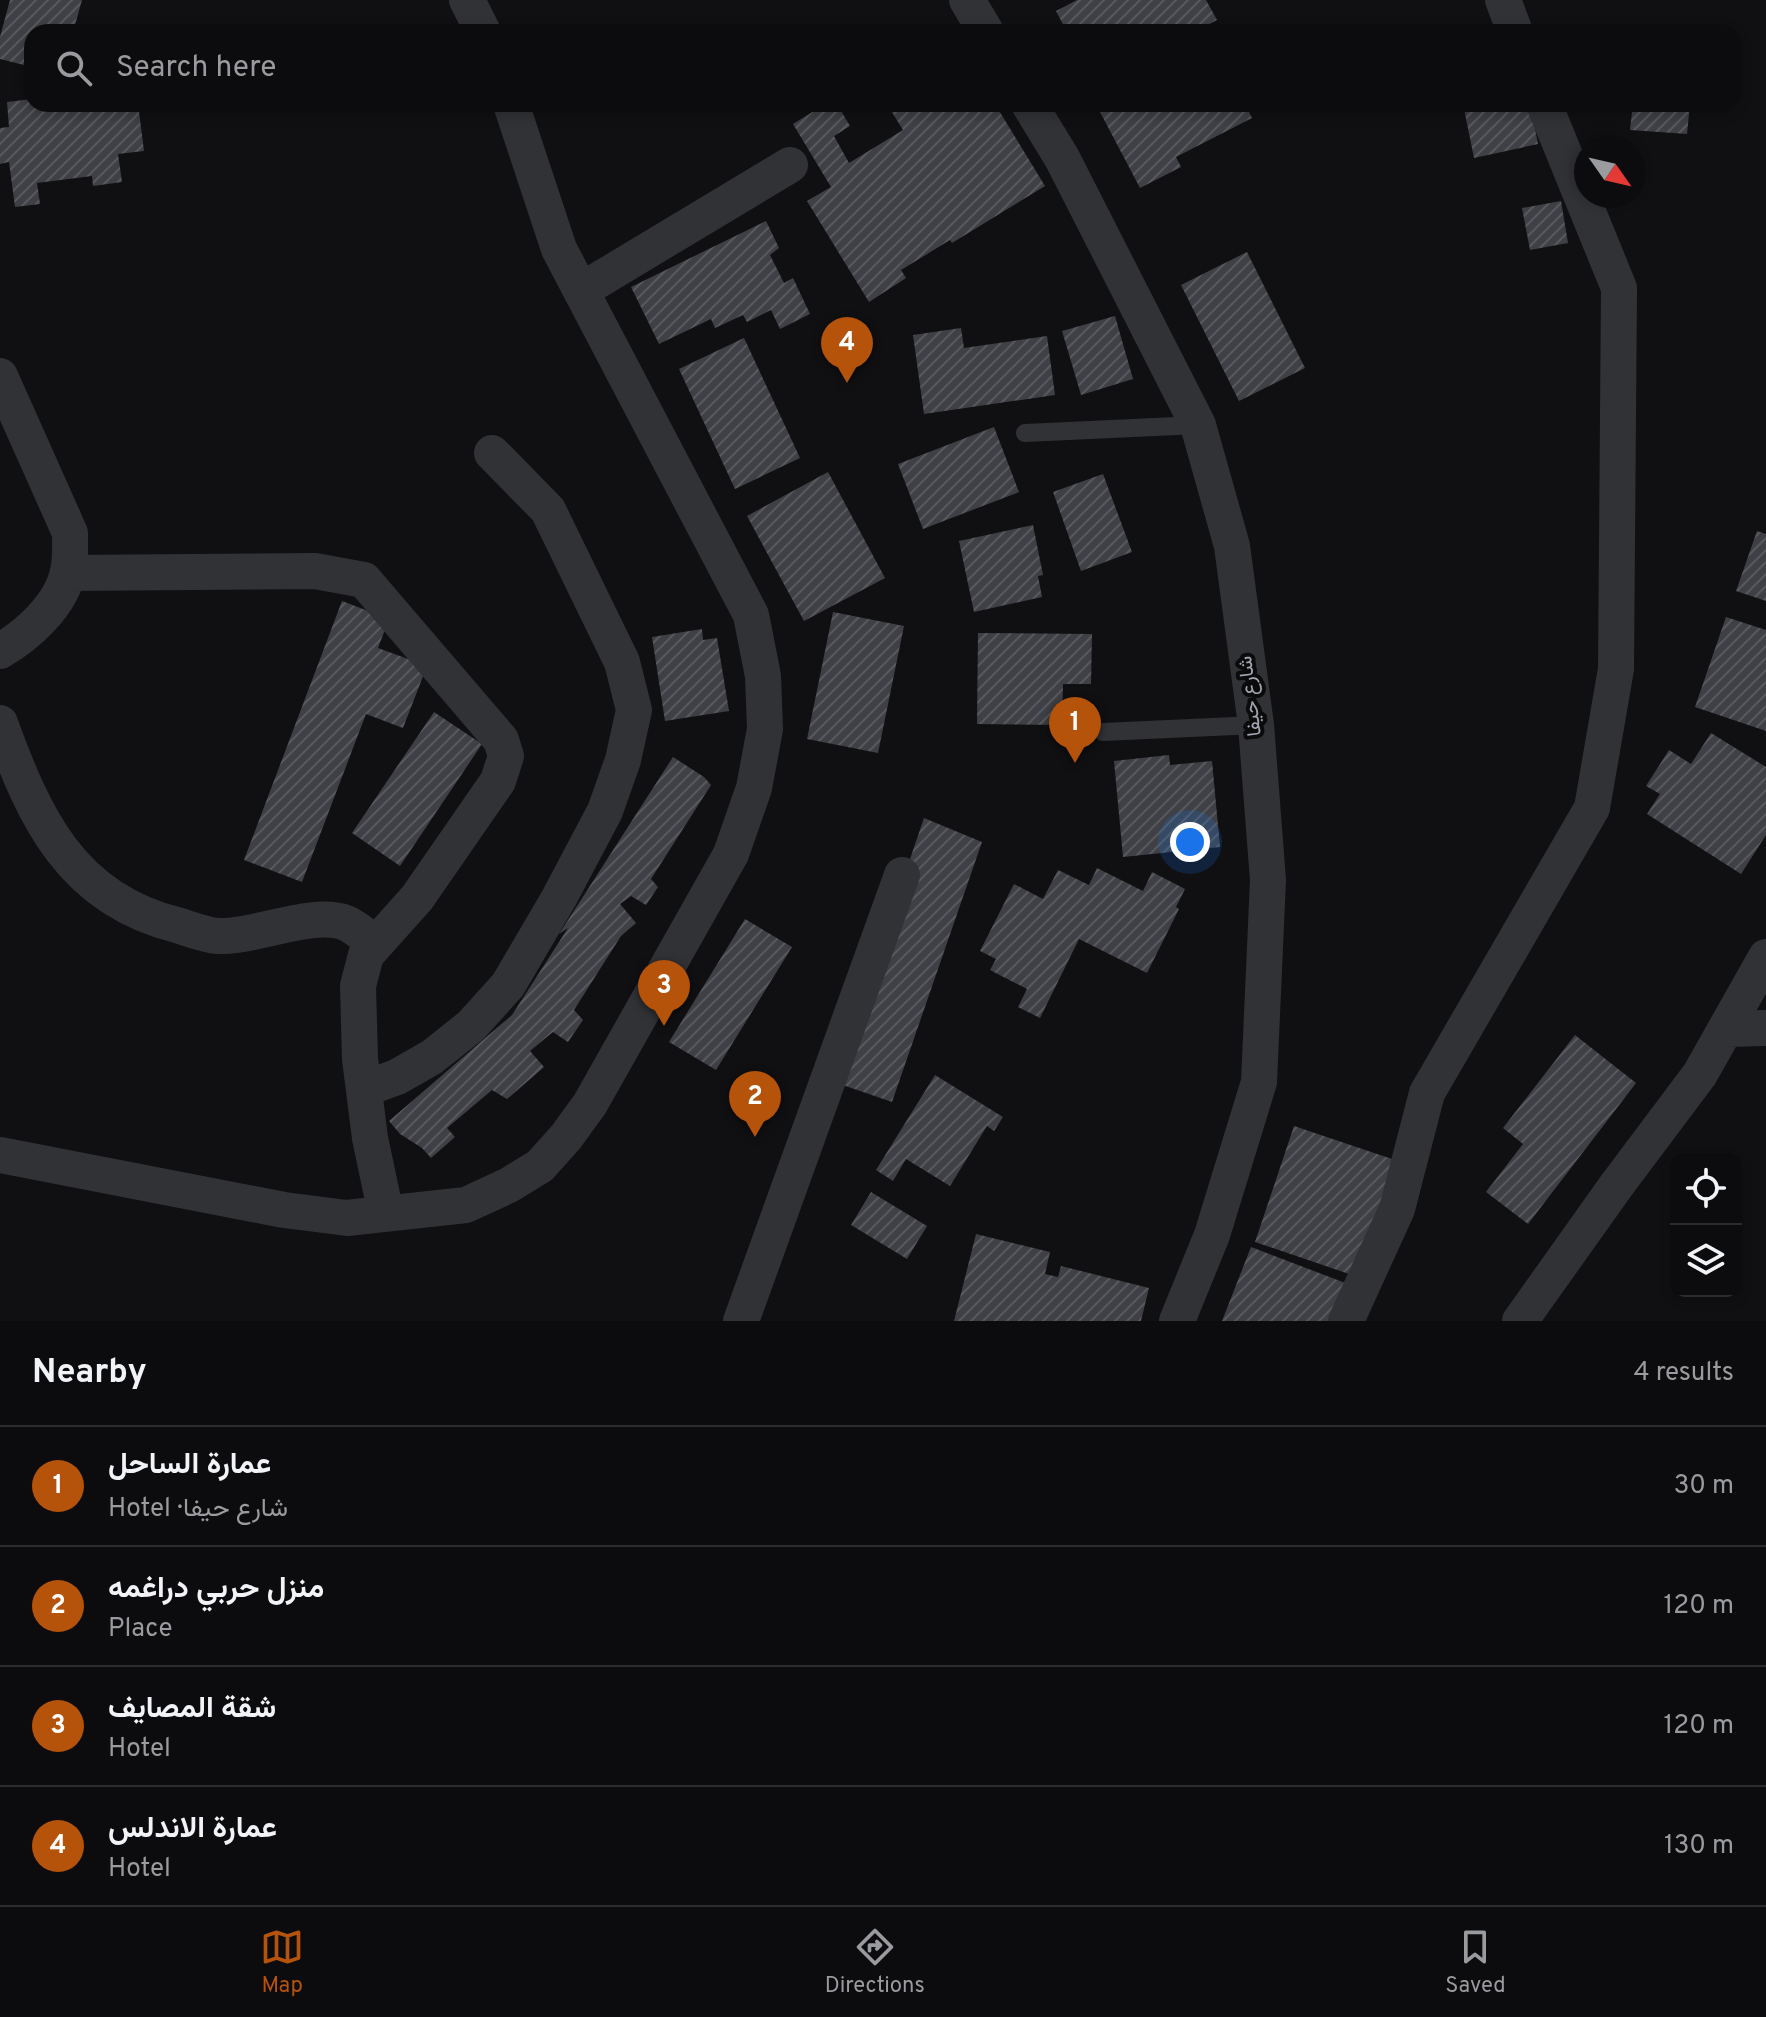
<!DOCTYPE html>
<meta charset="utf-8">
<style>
body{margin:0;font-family:Overpass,Vazirmatn,sans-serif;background:#1a1a1c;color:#f1f3f6}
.controls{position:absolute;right:24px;bottom:24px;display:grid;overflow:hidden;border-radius:16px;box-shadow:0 4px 12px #0003}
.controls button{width:72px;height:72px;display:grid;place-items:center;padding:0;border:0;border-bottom:2px solid #2c2c2e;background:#0c0c0e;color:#f1f3f6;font:40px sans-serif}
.compass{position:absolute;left:1574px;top:136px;width:72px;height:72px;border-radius:50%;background:#0c0c0e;box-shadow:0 4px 12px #0003;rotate:124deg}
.you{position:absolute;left:1190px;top:842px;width:28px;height:28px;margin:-20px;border:6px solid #fff;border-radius:50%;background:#1a73e8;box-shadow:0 0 0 12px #1a73e833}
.badge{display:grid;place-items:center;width:52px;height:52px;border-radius:50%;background:#b45309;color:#fff;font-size:26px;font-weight:700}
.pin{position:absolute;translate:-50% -66px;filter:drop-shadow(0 2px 4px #0008)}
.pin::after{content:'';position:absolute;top:42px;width:28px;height:24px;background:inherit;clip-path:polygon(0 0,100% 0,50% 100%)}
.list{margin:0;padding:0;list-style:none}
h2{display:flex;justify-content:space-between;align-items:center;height:104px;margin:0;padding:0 32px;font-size:34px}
h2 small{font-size:26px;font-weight:400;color:#9a9b9e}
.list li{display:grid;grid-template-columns:52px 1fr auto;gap:24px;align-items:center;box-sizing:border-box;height:120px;padding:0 32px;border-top:2px solid #2c2c2e}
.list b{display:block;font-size:30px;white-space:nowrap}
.list p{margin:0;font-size:26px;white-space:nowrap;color:#9a9b9e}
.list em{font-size:26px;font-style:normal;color:#9a9b9e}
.icon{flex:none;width:44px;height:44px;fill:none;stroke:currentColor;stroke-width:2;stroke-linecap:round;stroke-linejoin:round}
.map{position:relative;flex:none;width:1766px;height:1321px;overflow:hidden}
.search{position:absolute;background:#0c0c0e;box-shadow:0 4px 12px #0003;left:24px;right:24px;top:24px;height:88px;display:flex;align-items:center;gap:20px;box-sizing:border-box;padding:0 28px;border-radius:24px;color:#9a9b9e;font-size:30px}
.sheet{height:584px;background:#0c0c0e}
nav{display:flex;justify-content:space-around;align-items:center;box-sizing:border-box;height:112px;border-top:2px solid #2c2c2e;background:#0c0c0e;font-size:22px;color:#9a9b9e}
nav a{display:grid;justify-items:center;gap:4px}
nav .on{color:#b45309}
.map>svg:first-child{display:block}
.building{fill:url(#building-hatch)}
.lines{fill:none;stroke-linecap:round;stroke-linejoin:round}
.service{stroke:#313236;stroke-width:18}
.minor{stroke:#313236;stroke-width:36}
.labels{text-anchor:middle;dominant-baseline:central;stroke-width:8;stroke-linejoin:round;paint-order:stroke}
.street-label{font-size:20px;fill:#a2a6b2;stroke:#0b0b0c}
</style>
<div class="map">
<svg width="1766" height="1321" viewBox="0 0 1766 1321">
<defs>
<pattern id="building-hatch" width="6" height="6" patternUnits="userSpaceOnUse" patternTransform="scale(2)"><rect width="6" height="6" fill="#3f4045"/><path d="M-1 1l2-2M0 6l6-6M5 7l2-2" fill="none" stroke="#58595d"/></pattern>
</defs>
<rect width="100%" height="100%" fill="#101012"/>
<!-- building -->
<path class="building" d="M10 0H82L73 32H32V67L0 59V37Z
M1077 0H1206L1217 20 1194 32H1067L1056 11Z
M32 99V104H138L144 151 118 154 122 182 93 186 92 176 37 183 40 204 15 207 9 162 0 164V128L9 127 7 102Z
M825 104H837L850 126 834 136 849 163 903 130 890 109 898 104H995L1045 186 952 243 950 240 901 270 906 278 869 302 807 201 831 187 793 124Z
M1116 104H1245L1252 118 1176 157 1181 167 1140 188 1100 112Z
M1463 104H1530L1538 144 1474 158Z
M1604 104H1690L1687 134 1630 130 1632 112 1603 109Z
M1561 201 1568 243 1530 250 1522 208Z
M766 221 779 248 770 255 784 283 793 278 810 314 780 329 771 310 747 322 743 315 715 328 711 319 659 344 631 287Z
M1247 252 1305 368 1239 401 1181 285Z
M1115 316 1133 379 1081 395 1062 331Z
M961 328 964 348 1047 336 1055 395 924 414 913 335Z
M744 338 800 458 735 489 679 369Z
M994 427 1019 492 923 529 898 464Z
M828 472 885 578 804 621 747 516Z
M1103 474 1132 552 1081 571 1053 492Z
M1033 525 1043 575 1038 576 1042 597 974 612 959 541Z
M1757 531 1766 534V601L1736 591Z
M342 601 389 619 378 648 427 666 403 728 366 714 302 882 244 860Z
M833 612 904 626 878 753 807 739Z
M1726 617 1766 630V731L1695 707Z
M702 629 703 640 717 638 729 711 665 721 652 637Z
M978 633 1092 634 1091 684H1063L1062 725 977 724Z
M434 712 482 744 400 866 352 833Z
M1711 733 1766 767V835L1741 874 1647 814 1660 794 1646 786 1669 750 1691 764Z
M1169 755 1170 765 1212 761 1220 847 1123 857 1114 761Z
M673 757 704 777 711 785 651 879 658 887 646 905 631 896 620 904 636 923 621 936 574 1010 583 1020 568 1042 553 1032 530 1051 544 1067 507 1099 492 1090 447 1128 455 1137 431 1158 422 1148 400 1134 389 1121 512 1015 568 928 559 934Z
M924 818 982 842 892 1102 834 1082Z
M1097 868 1143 891 1152 872 1185 889 1176 907 1179 909 1147 973 1079 939 1040 1018 1018 1007 1027 989 990 970 996 959 980 951 1014 884 1043 899 1058 870 1089 885Z
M745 919 792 947 716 1070 669 1042Z
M1575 1035 1636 1083 1528 1224 1486 1192 1523 1144 1503 1128Z
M935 1075 1003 1117 994 1131 987 1126 950 1186 906 1159 893 1181 876 1170Z
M1294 1126 1395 1160 1365 1248 1352 1275 1255 1242Z
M871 1192 927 1226 907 1259 851 1225Z
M976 1234 1050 1252 1045 1274 1058 1277 1061 1266 1149 1288 1141 1321H954Z
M1251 1247 1348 1284 1329 1321H1222Z"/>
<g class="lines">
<!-- service -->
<path class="service" d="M1025 433 1198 425
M1103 732 1256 725"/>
<!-- minor -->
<path class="minor" d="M467 0 483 32
M967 0 986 32
M1503 0 1515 32
M1029 104 1062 158 1198 425 1232 546 1256 725 1268 880 1259 1082 1212 1235 1177 1321
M582 290 790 165
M0 376 70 533C70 545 71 558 68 571 62 604 28 635 0 651
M68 573 315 571 364 580 501 740 506 756 498 781 417 898 366 955 358 986 360 1059 370 1138 386 1214
M0 723C34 817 71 899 177 925 190 929 205 935 218 936 254 938 312 910 346 923 357 928 366 937 376 944
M1726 1029 1766 1028
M364 1089 397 1077 432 1057 471 1026 508 985 559 898 605 811 623 760 634 710 622 662 548 510 492 453
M0 1155 284 1210 347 1218 466 1205 509 1185 540 1166 566 1137 590 1104 731 854 754 788 765 729 763 676 751 615 559 249 511 104
M741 1321 902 875
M1346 1321 1397 1209 1427 1093 1592 808 1616 669 1619 288 1544 104
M1520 1321 1616 1186 1700 1074 1766 957"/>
</g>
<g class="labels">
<!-- street labels -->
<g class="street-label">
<text transform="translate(1251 696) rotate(-97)">شارع حيفا</text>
</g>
</g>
</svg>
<div class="controls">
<button><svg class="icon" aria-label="locate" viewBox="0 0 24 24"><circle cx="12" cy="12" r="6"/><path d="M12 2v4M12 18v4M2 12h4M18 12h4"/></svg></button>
<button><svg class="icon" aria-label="layers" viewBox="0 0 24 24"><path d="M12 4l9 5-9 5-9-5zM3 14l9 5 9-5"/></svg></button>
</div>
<svg class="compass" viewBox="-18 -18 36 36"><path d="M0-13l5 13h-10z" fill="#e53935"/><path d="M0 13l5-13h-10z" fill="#9a9b9e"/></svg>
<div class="you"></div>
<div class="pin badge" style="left:1075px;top:763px">1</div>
<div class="pin badge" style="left:755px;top:1137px">2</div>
<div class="pin badge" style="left:664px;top:1026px">3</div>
<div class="pin badge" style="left:847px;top:383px">4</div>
<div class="search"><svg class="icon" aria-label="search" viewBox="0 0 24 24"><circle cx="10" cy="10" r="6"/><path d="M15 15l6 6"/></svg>Search here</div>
</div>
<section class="sheet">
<h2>Nearby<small>4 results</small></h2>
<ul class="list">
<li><span class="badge">1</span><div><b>عمارة الساحل</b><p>Hotel · شارع حيفا</p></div><em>30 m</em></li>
<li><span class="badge">2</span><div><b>منزل حربي دراغمه</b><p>Place</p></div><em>120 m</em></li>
<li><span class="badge">3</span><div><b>شقة المصايف</b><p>Hotel</p></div><em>120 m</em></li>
<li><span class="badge">4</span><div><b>عمارة الاندلس</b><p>Hotel</p></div><em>130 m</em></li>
</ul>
</section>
<nav>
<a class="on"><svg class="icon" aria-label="map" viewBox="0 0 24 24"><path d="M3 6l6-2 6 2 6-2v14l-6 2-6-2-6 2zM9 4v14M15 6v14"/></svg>Map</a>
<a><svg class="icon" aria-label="directions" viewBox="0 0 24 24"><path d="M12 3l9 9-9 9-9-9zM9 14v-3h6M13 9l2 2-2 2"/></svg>Directions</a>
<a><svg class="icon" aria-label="saved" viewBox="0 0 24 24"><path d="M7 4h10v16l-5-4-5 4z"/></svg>Saved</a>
</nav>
